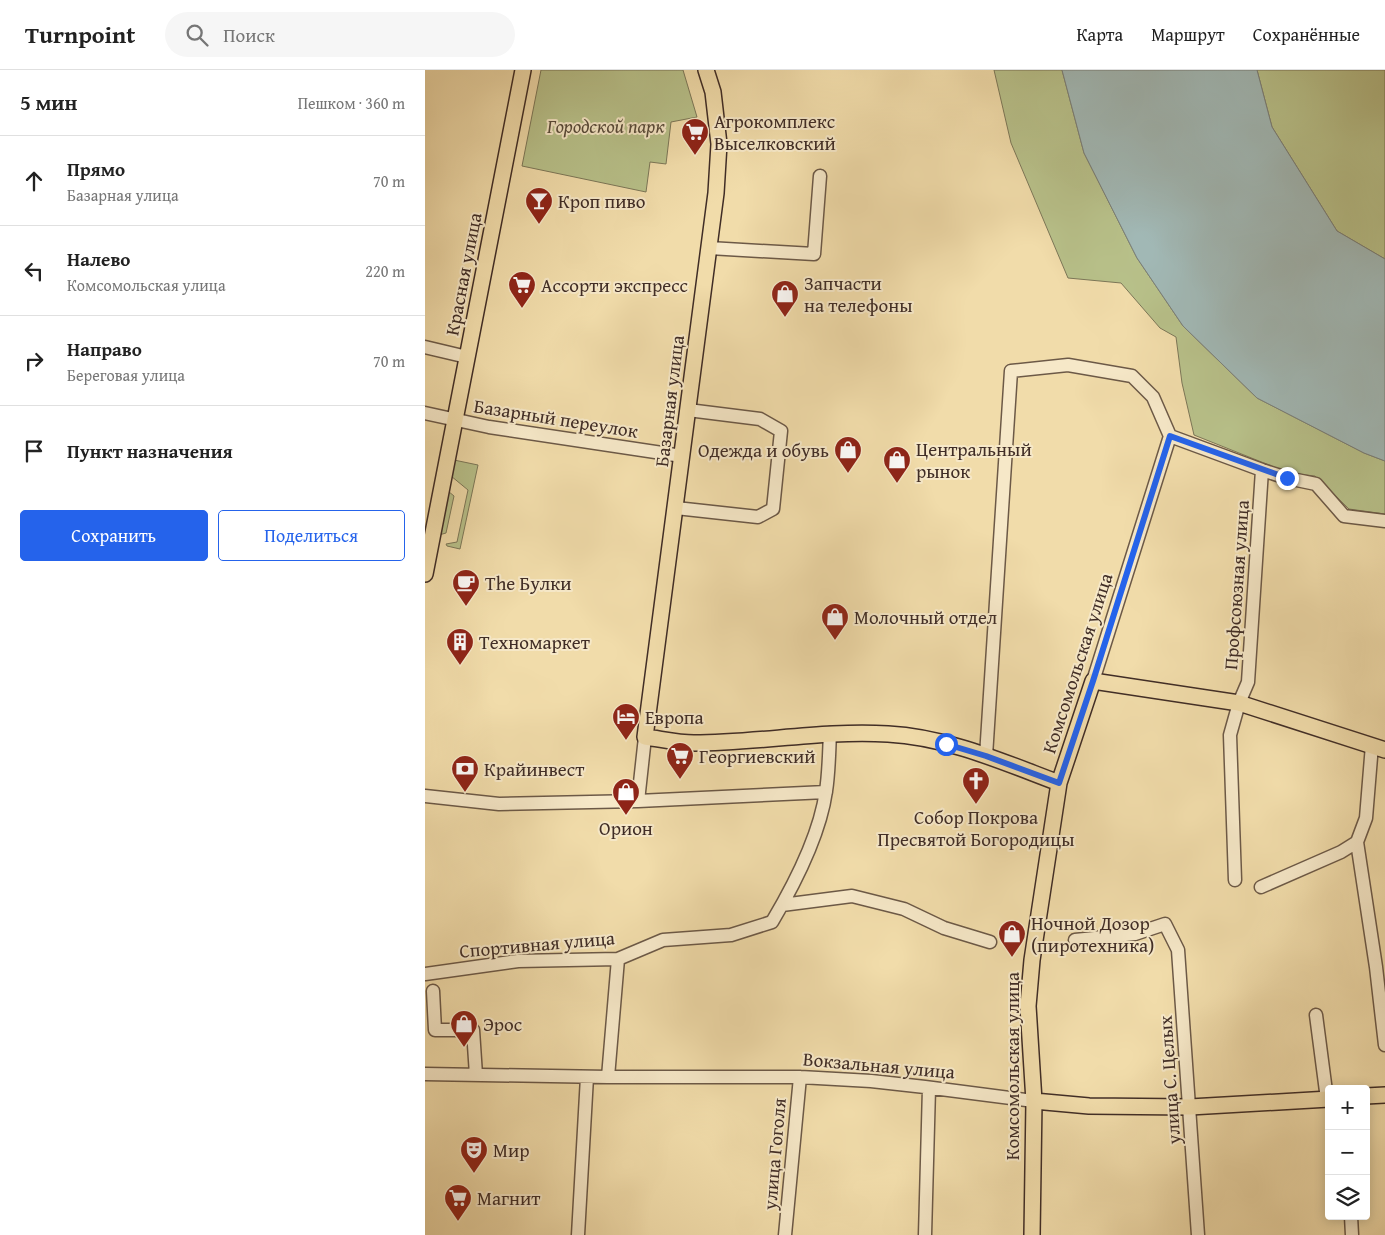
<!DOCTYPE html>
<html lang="ru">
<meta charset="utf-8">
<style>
body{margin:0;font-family:"Gentium Book Plus",serif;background:#f6f6f6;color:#222}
.controls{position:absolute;right:15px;bottom:15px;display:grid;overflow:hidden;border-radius:5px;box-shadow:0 2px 12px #0003}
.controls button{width:45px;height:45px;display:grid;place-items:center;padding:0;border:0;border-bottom:1px solid #e0e0e0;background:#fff;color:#222;font:25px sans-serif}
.stop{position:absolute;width:15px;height:15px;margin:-11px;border:4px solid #2563eb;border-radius:50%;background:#fff}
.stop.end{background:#2563eb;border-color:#fff;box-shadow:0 1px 5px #0008}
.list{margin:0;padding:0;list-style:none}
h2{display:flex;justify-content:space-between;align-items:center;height:65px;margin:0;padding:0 20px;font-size:21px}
h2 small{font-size:16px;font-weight:400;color:#767676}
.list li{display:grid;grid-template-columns:32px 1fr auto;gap:15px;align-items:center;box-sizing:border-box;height:90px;padding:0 20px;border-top:1px solid #e0e0e0}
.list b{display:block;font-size:19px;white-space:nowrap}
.list p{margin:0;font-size:16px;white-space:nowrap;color:#767676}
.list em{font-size:16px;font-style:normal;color:#767676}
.actions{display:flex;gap:10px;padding:15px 20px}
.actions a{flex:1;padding:11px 0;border:1px solid #2563eb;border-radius:5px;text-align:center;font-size:18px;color:#2563eb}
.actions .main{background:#2563eb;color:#fff}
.icon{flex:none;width:28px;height:28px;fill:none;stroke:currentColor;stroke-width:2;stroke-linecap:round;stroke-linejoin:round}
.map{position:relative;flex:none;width:960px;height:1165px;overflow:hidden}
header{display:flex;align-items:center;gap:30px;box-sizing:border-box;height:70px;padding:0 25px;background:#fff;border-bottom:1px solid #e0e0e0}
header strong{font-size:24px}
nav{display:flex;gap:28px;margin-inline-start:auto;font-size:18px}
.search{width:350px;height:45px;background:#f6f6f6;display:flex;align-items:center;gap:12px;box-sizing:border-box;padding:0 18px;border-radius:28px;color:#767676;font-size:19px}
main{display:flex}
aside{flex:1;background:#fff}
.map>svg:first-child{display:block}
.green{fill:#b8c18a;stroke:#7c7758}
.water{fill:#a1b8b5;stroke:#7a807c}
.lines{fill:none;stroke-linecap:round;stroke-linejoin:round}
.minor-casing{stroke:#6c5947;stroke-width:15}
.major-casing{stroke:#402d26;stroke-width:18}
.minor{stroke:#f6e8c8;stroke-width:12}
.major{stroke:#f1dcaa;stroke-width:15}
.route{stroke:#2563eb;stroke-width:6}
.labels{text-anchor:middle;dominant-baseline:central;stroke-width:4;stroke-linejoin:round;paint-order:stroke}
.poi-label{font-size:19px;fill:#402d26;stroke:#f6e8c8;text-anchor:start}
.park-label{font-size:19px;font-style:italic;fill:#584b3a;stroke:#f6e8c8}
.street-label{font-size:19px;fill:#402d26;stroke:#f6e8c8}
</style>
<header>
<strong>Turnpoint</strong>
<div class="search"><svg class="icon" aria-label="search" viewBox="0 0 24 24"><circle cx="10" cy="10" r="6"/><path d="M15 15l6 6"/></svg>Поиск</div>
<nav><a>Карта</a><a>Маршрут</a><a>Сохранённые</a></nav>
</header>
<main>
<aside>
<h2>5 мин<small>Пешком · 360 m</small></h2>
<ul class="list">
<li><svg class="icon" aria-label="ahead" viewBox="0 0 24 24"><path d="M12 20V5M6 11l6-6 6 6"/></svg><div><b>Прямо</b><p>Базарная улица</p></div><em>70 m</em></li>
<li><svg class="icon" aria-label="left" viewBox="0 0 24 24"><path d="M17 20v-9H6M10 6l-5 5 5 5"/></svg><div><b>Налево</b><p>Комсомольская улица</p></div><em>220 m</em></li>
<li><svg class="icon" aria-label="right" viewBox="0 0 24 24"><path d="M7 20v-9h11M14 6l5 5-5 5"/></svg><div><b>Направо</b><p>Береговая улица</p></div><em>70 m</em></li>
<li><svg class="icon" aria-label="arrive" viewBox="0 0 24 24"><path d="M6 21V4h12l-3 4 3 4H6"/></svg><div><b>Пункт назначения</b></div></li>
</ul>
<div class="actions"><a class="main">Сохранить</a><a>Поделиться</a></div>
</aside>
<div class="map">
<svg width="960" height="1165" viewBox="0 0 960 1165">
<rect width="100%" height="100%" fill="#f1dcaa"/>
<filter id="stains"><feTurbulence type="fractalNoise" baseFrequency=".004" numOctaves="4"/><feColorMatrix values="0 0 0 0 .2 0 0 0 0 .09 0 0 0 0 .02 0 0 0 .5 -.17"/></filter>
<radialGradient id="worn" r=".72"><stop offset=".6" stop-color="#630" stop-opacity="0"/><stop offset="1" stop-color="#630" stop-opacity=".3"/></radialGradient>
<!-- green -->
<path class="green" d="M116 0H258L272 47 246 52 241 94 225 92 221 122 97 96Z
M569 0H637L659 83 712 188 758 256 832 328 939 383 960 391V444L924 439 890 406 864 403 769 365 757 313 751 267 735 258 696 213 643 208 586 73Z
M832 0H960V189L912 161 847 57Z
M29 390 53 395 35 479 22 476 21 474 32 472 43 420 26 406Z
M23 421 29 426 21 463 14 465Z"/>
<!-- water -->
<path class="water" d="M637 0H832L847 57 912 161 960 189V391L939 383 832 328 758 256 712 188 659 83Z"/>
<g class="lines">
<defs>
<path id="minor" d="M284 178 389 184 395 106
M0 277 42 287
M0 343 64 357 257 386
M745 366 837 400 862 408 891 414 919 446 960 451
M251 438 333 447 348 439 356 361 335 349 263 340
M668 611 745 366
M561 686 586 301 643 295 707 306 728 327 745 366
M0 726 74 734 213 731 401 722
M213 731 220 667
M932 772 951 897 960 975
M810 810 805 665 814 633 823 612 837 400
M836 817 916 782 932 772 941 748 947 675
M357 835 427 826 479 839 519 858 565 872
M650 870 710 864 740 854 753 880 773 1165
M0 904 93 891 193 889 238 870 306 865 347 852C369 815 395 764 401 721 404 702 404 682 405 663
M8 921 10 960H48L51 1005
M891 945 902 1029
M0 1004 183 1007H375L446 1011 500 1017 609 1031
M183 1007 193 889
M926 1146 927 1165
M153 1165 162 1007
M360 1165 375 1007
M500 1165 504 1018"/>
<path id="major" d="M281 0 288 22 294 74 291 123 220 667C236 669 253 673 269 673 334 673 398 660 463 664 522 667 578 692 634 713
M0 504 98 0
M941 1026 960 1025
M609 1031 664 1036 765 1037 904 1029
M607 1165 609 1031 603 936 607 890 634 713 668 611 814 633 960 680"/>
</defs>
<!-- minor casing -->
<use href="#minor" class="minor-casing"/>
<!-- major casing -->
<use href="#major" class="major-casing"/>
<!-- minor -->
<use href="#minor" class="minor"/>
<!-- major -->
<use href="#major" class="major"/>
</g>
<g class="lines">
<!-- route -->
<path class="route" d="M521 674 561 686 634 713 668 611 745 366 862 408"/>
</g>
<!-- icons -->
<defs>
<symbol id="supermarket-pin" viewBox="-11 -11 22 30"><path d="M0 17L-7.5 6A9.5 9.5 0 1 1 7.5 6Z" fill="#8f2418" stroke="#f6e8c8"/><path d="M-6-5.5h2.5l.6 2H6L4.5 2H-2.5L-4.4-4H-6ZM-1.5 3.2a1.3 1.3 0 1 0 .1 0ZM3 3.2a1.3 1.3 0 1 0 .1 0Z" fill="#fff"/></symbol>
<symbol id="bar-pin" viewBox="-11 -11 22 30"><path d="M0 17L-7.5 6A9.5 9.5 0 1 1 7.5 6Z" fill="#8f2418" stroke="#f6e8c8"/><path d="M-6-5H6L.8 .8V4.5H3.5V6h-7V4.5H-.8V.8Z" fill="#fff"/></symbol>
<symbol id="shop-pin" viewBox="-11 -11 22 30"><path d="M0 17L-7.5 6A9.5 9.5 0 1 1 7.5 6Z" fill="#8f2418" stroke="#f6e8c8"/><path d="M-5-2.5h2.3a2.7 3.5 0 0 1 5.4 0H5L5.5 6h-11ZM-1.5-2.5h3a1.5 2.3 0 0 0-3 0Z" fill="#fff"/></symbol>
<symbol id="cafe-pin" viewBox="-11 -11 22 30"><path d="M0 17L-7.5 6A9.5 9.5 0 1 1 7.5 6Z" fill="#8f2418" stroke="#f6e8c8"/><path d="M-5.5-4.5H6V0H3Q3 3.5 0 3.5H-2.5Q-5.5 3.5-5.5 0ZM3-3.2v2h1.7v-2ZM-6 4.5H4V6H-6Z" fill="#fff"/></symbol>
<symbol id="building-pin" viewBox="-11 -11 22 30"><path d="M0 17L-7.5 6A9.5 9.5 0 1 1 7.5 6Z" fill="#8f2418" stroke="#f6e8c8"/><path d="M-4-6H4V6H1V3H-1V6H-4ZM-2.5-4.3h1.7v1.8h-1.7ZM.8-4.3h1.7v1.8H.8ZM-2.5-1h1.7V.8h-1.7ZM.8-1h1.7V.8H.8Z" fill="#fff"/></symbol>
<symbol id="hotel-pin" viewBox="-11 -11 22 30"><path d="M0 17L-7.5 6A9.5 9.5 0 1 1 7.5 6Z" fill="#8f2418" stroke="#f6e8c8"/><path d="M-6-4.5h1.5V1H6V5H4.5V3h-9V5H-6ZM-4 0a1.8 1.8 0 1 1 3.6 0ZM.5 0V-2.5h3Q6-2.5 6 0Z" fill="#fff"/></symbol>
<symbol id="bank-pin" viewBox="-11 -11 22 30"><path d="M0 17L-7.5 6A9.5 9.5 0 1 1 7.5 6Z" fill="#8f2418" stroke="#f6e8c8"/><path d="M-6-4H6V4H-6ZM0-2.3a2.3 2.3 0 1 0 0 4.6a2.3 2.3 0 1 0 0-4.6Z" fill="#fff"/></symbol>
<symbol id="church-pin" viewBox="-11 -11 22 30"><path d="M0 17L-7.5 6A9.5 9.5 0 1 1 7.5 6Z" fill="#8f2418" stroke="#f6e8c8"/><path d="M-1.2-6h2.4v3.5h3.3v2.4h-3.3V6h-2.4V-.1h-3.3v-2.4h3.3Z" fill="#fff"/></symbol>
<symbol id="theatre-pin" viewBox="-11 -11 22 30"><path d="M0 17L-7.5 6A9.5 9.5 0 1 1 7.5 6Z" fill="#8f2418" stroke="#f6e8c8"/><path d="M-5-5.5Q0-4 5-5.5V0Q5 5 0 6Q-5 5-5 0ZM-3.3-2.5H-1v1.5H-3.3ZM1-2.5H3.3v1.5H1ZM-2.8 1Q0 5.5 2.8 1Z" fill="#fff"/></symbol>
</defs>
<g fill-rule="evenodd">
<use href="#supermarket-pin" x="254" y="46" width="32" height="43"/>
<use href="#bar-pin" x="98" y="115" width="32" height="43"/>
<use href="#supermarket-pin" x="81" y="199" width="32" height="43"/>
<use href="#shop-pin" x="344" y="208" width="32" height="43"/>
<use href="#shop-pin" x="407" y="364" width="32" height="43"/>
<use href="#shop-pin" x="456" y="374" width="32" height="43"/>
<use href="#cafe-pin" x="25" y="497" width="32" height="43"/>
<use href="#shop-pin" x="394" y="531" width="32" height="43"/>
<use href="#building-pin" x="19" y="556" width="32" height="43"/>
<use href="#hotel-pin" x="185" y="631" width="32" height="43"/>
<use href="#supermarket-pin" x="239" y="670" width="32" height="43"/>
<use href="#bank-pin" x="24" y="683" width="32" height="43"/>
<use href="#church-pin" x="535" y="695" width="32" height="43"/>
<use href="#shop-pin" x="185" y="706" width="32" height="43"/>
<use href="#shop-pin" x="571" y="848" width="32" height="43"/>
<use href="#shop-pin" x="23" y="938" width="32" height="43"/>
<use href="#theatre-pin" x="33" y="1064" width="32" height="43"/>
<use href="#supermarket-pin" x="17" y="1112" width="32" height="43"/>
</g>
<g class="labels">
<!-- poi labels -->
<g class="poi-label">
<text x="289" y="51">Агрокомплекс<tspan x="289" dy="22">Выселковский</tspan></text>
<text x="133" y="131">Кроп пиво</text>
<text x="379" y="213">Запчасти<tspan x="379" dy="22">на телефоны</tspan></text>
<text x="116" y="215">Ассорти экспресс</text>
<text x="491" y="379">Центральный<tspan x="491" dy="22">рынок</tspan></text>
<text x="404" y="380" text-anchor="end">Одежда и обувь</text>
<text x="60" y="513">The Булки</text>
<text x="429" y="547">Молочный отдел</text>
<text x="54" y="572">Техномаркет</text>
<text x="220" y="647">Европа</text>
<text x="274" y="686">Георгиевский</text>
<text x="59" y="699">Крайинвест</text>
<text x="551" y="747" text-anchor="middle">Собор Покрова<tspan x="551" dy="22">Пресвятой Богородицы</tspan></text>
<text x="201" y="758" text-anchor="middle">Орион</text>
<text x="606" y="853">Ночной Дозор<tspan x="606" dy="22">(пиротехника)</tspan></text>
<text x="58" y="954">Эрос</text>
<text x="68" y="1080">Мир</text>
<text x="52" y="1128">Магнит</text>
</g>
<!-- park labels -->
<g class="park-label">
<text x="181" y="56">Городской парк</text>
</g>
<!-- street labels -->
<g class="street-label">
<text transform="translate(38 204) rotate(-79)">Красная улица</text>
<text transform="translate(244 331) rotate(-83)">Базарная улица</text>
<text transform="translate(131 348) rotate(9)">Базарный переулок</text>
<text transform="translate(811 515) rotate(-86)">Профсоюзная улица</text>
<text transform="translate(652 593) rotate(-72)">Комсомольская улица</text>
<text transform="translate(112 874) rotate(-5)">Спортивная улица</text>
<text transform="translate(454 995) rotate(5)">Вокзальная улица</text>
<text transform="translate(587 996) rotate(-90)">Комсомольская улица</text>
<text transform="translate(744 1010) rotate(-94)">улица С. Целых</text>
<text transform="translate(349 1084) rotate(-85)">улица Гоголя</text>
</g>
</g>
<rect width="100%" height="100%" filter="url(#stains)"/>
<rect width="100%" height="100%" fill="url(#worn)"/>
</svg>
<div class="controls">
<button>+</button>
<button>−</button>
<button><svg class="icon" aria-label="layers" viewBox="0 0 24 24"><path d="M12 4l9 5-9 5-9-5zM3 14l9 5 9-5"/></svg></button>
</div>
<div class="stop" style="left:521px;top:674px"></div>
<div class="stop end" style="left:862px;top:408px"></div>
</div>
</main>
